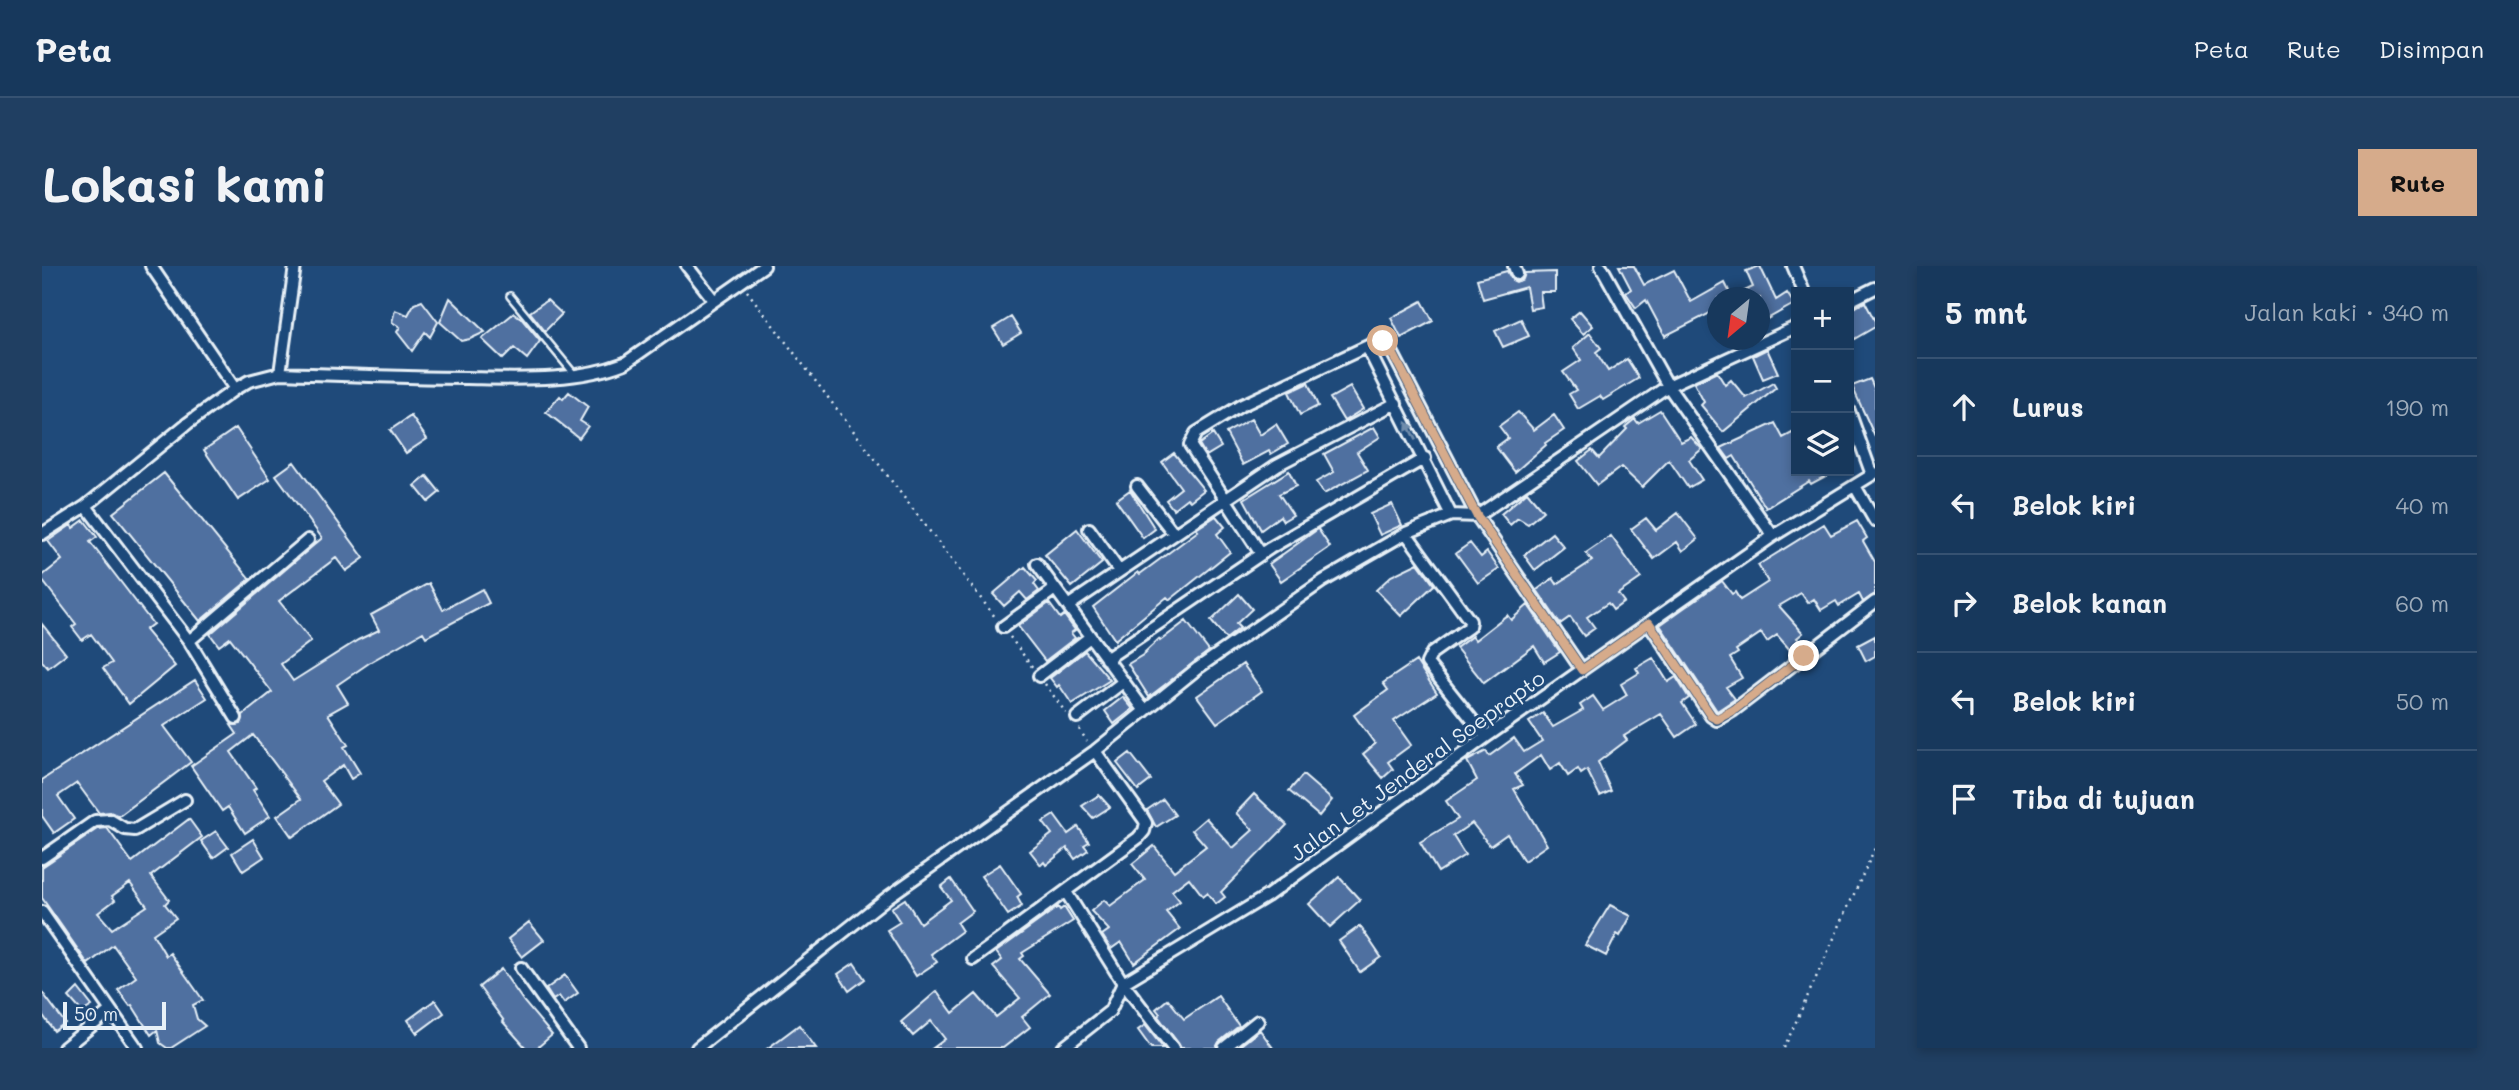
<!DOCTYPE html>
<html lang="id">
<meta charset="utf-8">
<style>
body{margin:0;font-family:Mali,sans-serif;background:#203f62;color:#f1f3f6}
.controls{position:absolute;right:21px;top:21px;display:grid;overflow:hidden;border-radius:0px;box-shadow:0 4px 10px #0003}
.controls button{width:63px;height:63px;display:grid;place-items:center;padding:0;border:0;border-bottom:2px solid #365272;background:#17385c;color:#f1f3f6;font:35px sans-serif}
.compass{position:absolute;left:1665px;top:21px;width:63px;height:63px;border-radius:50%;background:#17385c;box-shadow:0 4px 10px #0003;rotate:209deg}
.scale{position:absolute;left:21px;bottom:18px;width:103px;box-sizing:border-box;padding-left:7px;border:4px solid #e8f1f8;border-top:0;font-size:19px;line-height:24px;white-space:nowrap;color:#e8f1f8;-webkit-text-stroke:5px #1f4a7a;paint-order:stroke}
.stop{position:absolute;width:21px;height:21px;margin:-16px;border:5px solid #d6ab8b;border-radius:50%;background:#fff}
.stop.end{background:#d6ab8b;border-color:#fff;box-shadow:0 2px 7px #0008}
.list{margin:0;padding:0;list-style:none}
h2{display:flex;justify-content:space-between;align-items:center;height:91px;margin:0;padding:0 28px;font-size:30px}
h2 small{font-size:23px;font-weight:400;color:#9eacbb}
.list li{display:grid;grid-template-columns:46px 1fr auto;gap:21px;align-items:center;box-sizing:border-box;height:98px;padding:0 28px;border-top:2px solid #365272}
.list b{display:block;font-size:26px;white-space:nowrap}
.list em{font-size:23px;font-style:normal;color:#9eacbb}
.icon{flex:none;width:38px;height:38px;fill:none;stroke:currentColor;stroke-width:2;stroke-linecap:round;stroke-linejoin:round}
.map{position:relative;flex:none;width:1833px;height:782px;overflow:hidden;border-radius:0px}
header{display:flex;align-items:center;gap:42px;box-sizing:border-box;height:98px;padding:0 35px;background:#17385c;border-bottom:2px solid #365272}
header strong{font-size:33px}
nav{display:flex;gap:38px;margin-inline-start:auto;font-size:24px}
.intro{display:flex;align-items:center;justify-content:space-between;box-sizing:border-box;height:168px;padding:0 42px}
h1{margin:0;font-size:49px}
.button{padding:18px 32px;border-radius:0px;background:#d6ab8b;color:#111;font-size:24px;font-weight:700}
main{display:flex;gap:42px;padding:0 42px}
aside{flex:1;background:#17385c;border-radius:0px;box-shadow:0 4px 10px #0003}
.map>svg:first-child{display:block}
.building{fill:#5070a0;stroke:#e8f1f8;stroke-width:2;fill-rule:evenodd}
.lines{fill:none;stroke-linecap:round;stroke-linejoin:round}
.lane-casing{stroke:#e8f1f8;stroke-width:10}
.street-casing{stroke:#e8f1f8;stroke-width:16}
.path{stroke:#e8f1f8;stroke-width:2.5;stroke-dasharray:2 5;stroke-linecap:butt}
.lane{stroke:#1f4a7a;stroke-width:5}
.street{stroke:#1f4a7a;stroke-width:10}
.oneway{fill:#6f8dac}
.route{stroke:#d6ab8b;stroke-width:9}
.labels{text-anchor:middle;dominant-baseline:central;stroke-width:6;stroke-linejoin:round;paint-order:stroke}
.street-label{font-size:21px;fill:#e8f1f8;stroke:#1f4a7a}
</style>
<header>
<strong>Peta</strong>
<nav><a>Peta</a><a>Rute</a><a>Disimpan</a></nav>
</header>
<div class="intro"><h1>Lokasi kami</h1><a class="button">Rute</a></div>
<main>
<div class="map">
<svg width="1833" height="782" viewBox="0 0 1833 782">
<rect width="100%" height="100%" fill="#1f4a7a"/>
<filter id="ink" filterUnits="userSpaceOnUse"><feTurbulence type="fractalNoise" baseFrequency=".0143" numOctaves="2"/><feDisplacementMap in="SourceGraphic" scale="14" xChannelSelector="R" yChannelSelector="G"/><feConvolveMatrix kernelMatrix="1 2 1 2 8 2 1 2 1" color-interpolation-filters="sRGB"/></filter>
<g filter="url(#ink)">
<!-- building -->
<path class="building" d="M1577 0H1592L1602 19 1632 4 1649 36 1683 17 1690 31 1711 21 1704 5 1718 0 1734 34 1745 27 1752 38 1725 53 1718 37V32H1676V62L1668 47 1623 70 1604 34 1594 42 1584 27 1589 23Z
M1465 5 1470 14 1474 16 1481 13 1483 7 1513 6V26H1498L1500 41 1488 43 1484 21 1441 33 1435 13Z
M408 32 443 66 428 73 419 75 398 56Z
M505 34 520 48 503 65 488 46Z
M380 35 396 56 388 71 383 66 370 85 355 66 358 61 350 56 353 44 366 49 372 38Z
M1380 35 1391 55 1359 72 1349 52Z
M1823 36 1833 55V61L1807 76V45Z
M1538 45 1551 60 1541 68 1528 53Z
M472 47 479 52 498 75 485 93 472 82 461 93 440 73Z
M969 51 979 67 961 78 951 62Z
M1479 53 1487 70 1461 81 1453 65Z
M1548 67 1559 82 1554 86 1566 105 1585 93 1597 112 1561 134 1558 130 1536 143 1527 128 1534 124 1521 106 1539 94 1531 82Z
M1725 83 1736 107 1721 113 1711 90Z
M1675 106 1683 119 1689 114 1704 132 1731 117 1734 122 1681 166 1659 139 1662 136 1652 117Z
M1828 113 1833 124V171L1810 120Z
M1266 117 1276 140 1258 149 1247 126Z
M1308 121 1321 143 1302 155 1288 132Z
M527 126 546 141 538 155 546 160 537 172 504 146 518 130 521 133Z
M1618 144 1639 176 1649 171 1660 183 1647 194 1660 214 1646 222 1627 194 1600 221 1579 201 1555 219 1536 195 1550 184 1557 192 1585 163 1583 161 1593 153 1596 157Z
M1476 146 1492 164 1512 149 1522 164 1503 177 1504 179 1473 206 1454 181 1466 172 1457 160Z
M369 150 385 173 364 187 348 164Z
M1209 153 1218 169 1234 158 1246 178 1229 188 1227 185 1201 199 1184 167Z
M1733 157 1741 172 1754 165V205H1793L1769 218 1767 215 1724 242 1692 190 1687 193 1679 182Z
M1332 161 1338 171 1315 186 1326 204 1282 228 1274 216 1292 206 1282 188Z
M194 162 228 213 196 234 162 184Z
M1171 168 1179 181 1164 190 1157 178Z
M1132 187 1162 224 1148 235 1145 232 1131 243 1124 234 1139 222 1120 196Z
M252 196 322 292 304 305 294 292 237 335 269 375 239 398 251 415 316 374 337 364 329 349 387 317 401 344 440 323 447 337 384 371 381 366 330 395 295 419 306 437 286 448 306 479 302 481 318 507 309 513 301 499 279 515 296 538 250 571 235 550 259 533 211 469 189 486 214 522 211 524 228 550 203 567 186 541 180 545 149 500 195 468 189 459 199 458 201 449 230 426 188 372 177 380 168 368 280 272 234 209Z
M1247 205 1254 220 1237 228 1251 249 1241 255 1238 250 1219 264 1202 233Z
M122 207 208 313 158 355 71 247Z
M385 210 398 226 386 236 373 220Z
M1088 224 1113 263 1101 272 1074 234Z
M1485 226 1501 245 1486 258 1476 252 1468 259 1459 248Z
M1350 238 1360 259 1338 269 1328 248Z
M1636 247 1656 273 1641 285 1635 276 1612 293 1589 263 1604 252 1614 264Z
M1174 250 1183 261 1175 268 1188 286 1128 334 1125 331 1073 374 1051 341 1096 306 1098 308 1121 291 1156 265 1154 263Z
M42 254 55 271 48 276 111 358 103 364 133 400 87 438 61 402 70 397 49 368 40 374 30 361 34 358 0 314V310L20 294 6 275 29 259 31 262Z
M1815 255 1825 272 1821 275 1833 296V328L1821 336 1817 328 1797 340 1794 335 1779 344 1772 333 1766 337 1759 327 1737 340 1761 367 1755 372 1759 377 1749 385 1735 369 1725 376 1719 367 1694 384 1696 387 1688 392 1700 412 1684 421 1693 433 1675 445 1618 359 1680 315 1690 328 1693 326 1698 334 1726 316 1716 299 1782 258 1789 269Z
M1035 263 1060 297 1030 321 1003 289Z
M1276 263 1288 281 1239 315 1227 298Z
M1510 267 1522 281 1493 304 1482 289Z
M1569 270 1599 312 1576 328 1582 336 1571 344 1566 337 1545 351 1553 362 1542 370 1528 351 1518 358 1495 324 1511 312 1515 318 1550 295 1544 287Z
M1428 277 1439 291 1445 286 1457 303 1436 317 1414 287Z
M1376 297 1392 319 1359 350 1334 324 1349 310Z
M983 301 995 315 992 318 997 325 985 334 978 326 962 340 951 328Z
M1197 328 1210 343 1194 358 1198 362 1184 373 1169 355Z
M1007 337 1018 352 1022 349 1033 364 1029 367 1033 372 1003 395 976 360Z
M1486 339 1518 386 1502 396 1492 380 1442 417 1414 382 1430 370 1433 374 1465 349 1469 354Z
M1144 355 1167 385 1107 431 1086 398 1104 387 1103 386 1117 373 1118 375Z
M0 358 24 388 6 402 0 395Z
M1833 370V390L1824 395 1816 379Z
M1043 385 1068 414 1030 438 1017 419 1015 421 1008 412Z
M1611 392 1626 416 1634 411 1647 432 1640 437 1654 458 1635 471 1619 448 1582 470 1585 474 1556 496 1569 525 1558 530 1545 504 1539 508 1536 503 1526 510 1518 497 1508 504 1499 489 1473 508 1481 519 1472 523 1505 579 1482 595 1465 568 1448 580 1430 557 1411 570 1423 589 1396 606 1378 576 1416 553 1404 535 1435 514 1425 495 1444 485 1447 490 1472 472 1482 486 1500 475 1487 456 1501 447 1511 461 1541 444 1538 439 1551 430 1561 444 1585 429 1579 418 1597 407 1594 402Z
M1374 395 1395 427 1352 455 1369 479 1346 496 1351 503 1341 512 1321 488 1333 478 1312 449 1346 424 1341 417Z
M1201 398 1220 425 1175 457 1155 430Z
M153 414 165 432 122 460 149 496 77 550 68 546 57 547 35 517 16 530 32 553 12 567 0 550V514Z
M1081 431 1091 443 1072 458 1063 445Z
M1088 487 1109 514 1096 524 1075 497Z
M1261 509 1290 534 1277 550 1247 525Z
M1212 528 1245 559 1179 626 1183 631 1174 638 1165 627 1161 630 1147 612 1130 625 1138 635 1124 646 1138 663 1092 697 1079 676 1069 683 1060 669 1067 664 1049 645 1062 634 1068 640 1103 614 1090 598 1112 580 1132 605 1164 580 1150 564 1164 552 1191 582 1211 564 1194 547Z
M1057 529 1068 541 1051 552 1040 540Z
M1121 533 1133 549 1114 561 1105 544Z
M1012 549 1026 568 1036 561 1047 576 1042 579 1046 584 1033 593 1025 582 1004 599 1002 596 999 599 988 585 1010 568 1001 556Z
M147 553 160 571 109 610 127 634 123 638 134 652 111 668 124 690 128 687 161 734 151 739 155 753 163 760 129 782H125L118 777 115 764 109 769 90 739 88 740 76 724 94 711 71 679 46 698 0 632V601L56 563 65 562 90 596ZM88 617 105 640 70 663 56 647 73 634 70 630Z
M174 565 186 581 171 592 159 575Z
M211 573 222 591 201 605 190 587Z
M958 598 979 628 975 631 980 640 966 649 939 610Z
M1297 611 1318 634 1288 661 1267 638Z
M909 613 931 645 915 657 920 665 889 688 895 696 874 710 845 664 858 656 849 642 863 633 878 657 909 634 899 621Z
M1568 639 1589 650 1578 670 1575 668 1564 690 1543 679Z
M1016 641 1018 644 1022 641 1031 655 980 687 982 690 978 693 1008 728 980 751 988 761 961 782H891L903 773 889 755 871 770 859 756 895 725 911 747 934 728 954 751 978 732 951 701 960 694 954 686Z
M487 656 502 674 480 691 466 673Z
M1318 660 1339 691 1318 706 1297 675Z
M812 697 823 713 807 725 796 708Z
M459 703 482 736 510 769 495 782H484L461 756 462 755 437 721Z
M523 709 536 727 522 737 517 730 511 734 504 723Z
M36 722 50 740 40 746 27 731Z
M0 726 23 757 12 765 0 748Z
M1176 730 1197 760 1177 776 1174 782H1139L1116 750 1118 748 1114 743 1126 733 1142 753Z
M393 734 402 747 375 767 366 754Z
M757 759 774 782H726Z
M1103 759 1121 782H1109L1096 764Z
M1218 764 1231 782H1195Z"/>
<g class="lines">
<defs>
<path id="lane" d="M468 30 533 109"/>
<path id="street" d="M109 0 193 123
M645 0 671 33
M1472 0 1475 8
M1559 0 1626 120 1731 270
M1751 0 1762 26
M1807 35 1833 22
M238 107 253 0
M1807 145 1830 209
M1095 220 1132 268
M1813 220 1833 255
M44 240 147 375 194 452
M1409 249 1327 85 1332 76 1337 74 1346 78 1435 250
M1047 263 1077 305
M1364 267 1428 355 1427 361 1390 387 1385 397 1444 471
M0 268 44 240 146 157 193 123 207 115 238 107C300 109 362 112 425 112 477 113 534 116 583 97L722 0
M1219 288 1148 179 1154 167 1198 140 1328 79
M995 298 1103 445
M1026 340 1235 199 1354 137
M1607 357 1669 450 1675 454 1692 444 1833 336
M961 361 1013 323
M147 375 266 274
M1064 393 1228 282 1383 192
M1540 404 1435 250 1626 120 1754 61
M997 410 1048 371
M1035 451 1081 416
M0 592 53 555 68 554 83 563 93 564 143 534
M1024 626 1081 717 1131 782
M0 646 95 782
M931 693 1096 572 1102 565 1104 557 1101 552 1053 485
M479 702 536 782
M22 782 68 745
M655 782 846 631 1053 485 1156 402 1281 315 1364 267 1409 249 1435 250
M1021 782 1068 745 1081 717 1225 630 1444 471 1731 270 1833 207
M1182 782 1216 755"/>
</defs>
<!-- lane casing -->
<use href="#lane" class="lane-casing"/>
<!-- street casing -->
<use href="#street" class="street-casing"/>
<!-- path -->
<path class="path" d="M705 25 953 351
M968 371 991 402
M1003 418 1024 447
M1037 463 1045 475
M1742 782 1833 582"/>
<!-- lane -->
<use href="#lane" class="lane"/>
<!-- street -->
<use href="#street" class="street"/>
</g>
<!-- one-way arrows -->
<defs><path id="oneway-solid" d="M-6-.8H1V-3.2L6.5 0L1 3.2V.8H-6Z" transform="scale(1.75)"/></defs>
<use class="oneway" href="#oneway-solid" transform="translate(1369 165) rotate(-117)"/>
</g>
<g class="lines" filter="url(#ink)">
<!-- route -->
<path class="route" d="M1341 75 1346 78 1435 250 1540 404 1607 357 1669 450 1675 453 1692 444 1762 390"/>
</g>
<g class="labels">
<!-- street labels -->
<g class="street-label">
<text transform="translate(1375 499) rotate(-36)">Jalan Let Jenderal Soeprapto</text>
</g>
</g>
</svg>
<div class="controls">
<button>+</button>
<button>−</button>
<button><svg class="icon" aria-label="layers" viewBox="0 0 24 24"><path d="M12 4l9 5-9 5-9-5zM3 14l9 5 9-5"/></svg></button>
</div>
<svg class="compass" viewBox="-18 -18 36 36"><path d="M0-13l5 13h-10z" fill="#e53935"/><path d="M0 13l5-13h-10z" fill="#9eacbb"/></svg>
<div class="scale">50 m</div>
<div class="stop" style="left:1341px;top:75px"></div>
<div class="stop end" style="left:1762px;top:390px"></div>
</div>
<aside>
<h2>5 mnt<small>Jalan kaki · 340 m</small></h2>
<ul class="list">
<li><svg class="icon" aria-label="ahead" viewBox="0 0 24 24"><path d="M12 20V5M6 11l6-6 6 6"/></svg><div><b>Lurus</b></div><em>190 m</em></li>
<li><svg class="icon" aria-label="left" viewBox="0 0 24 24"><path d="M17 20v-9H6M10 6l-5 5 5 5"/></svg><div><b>Belok kiri</b></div><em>40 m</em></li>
<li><svg class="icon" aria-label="right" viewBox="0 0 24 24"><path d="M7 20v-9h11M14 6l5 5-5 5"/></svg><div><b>Belok kanan</b></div><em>60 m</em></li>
<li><svg class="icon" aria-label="left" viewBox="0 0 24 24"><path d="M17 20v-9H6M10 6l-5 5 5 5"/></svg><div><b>Belok kiri</b></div><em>50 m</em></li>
<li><svg class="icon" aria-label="arrive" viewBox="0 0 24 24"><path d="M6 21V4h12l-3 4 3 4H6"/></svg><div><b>Tiba di tujuan</b></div></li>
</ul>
</aside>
</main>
